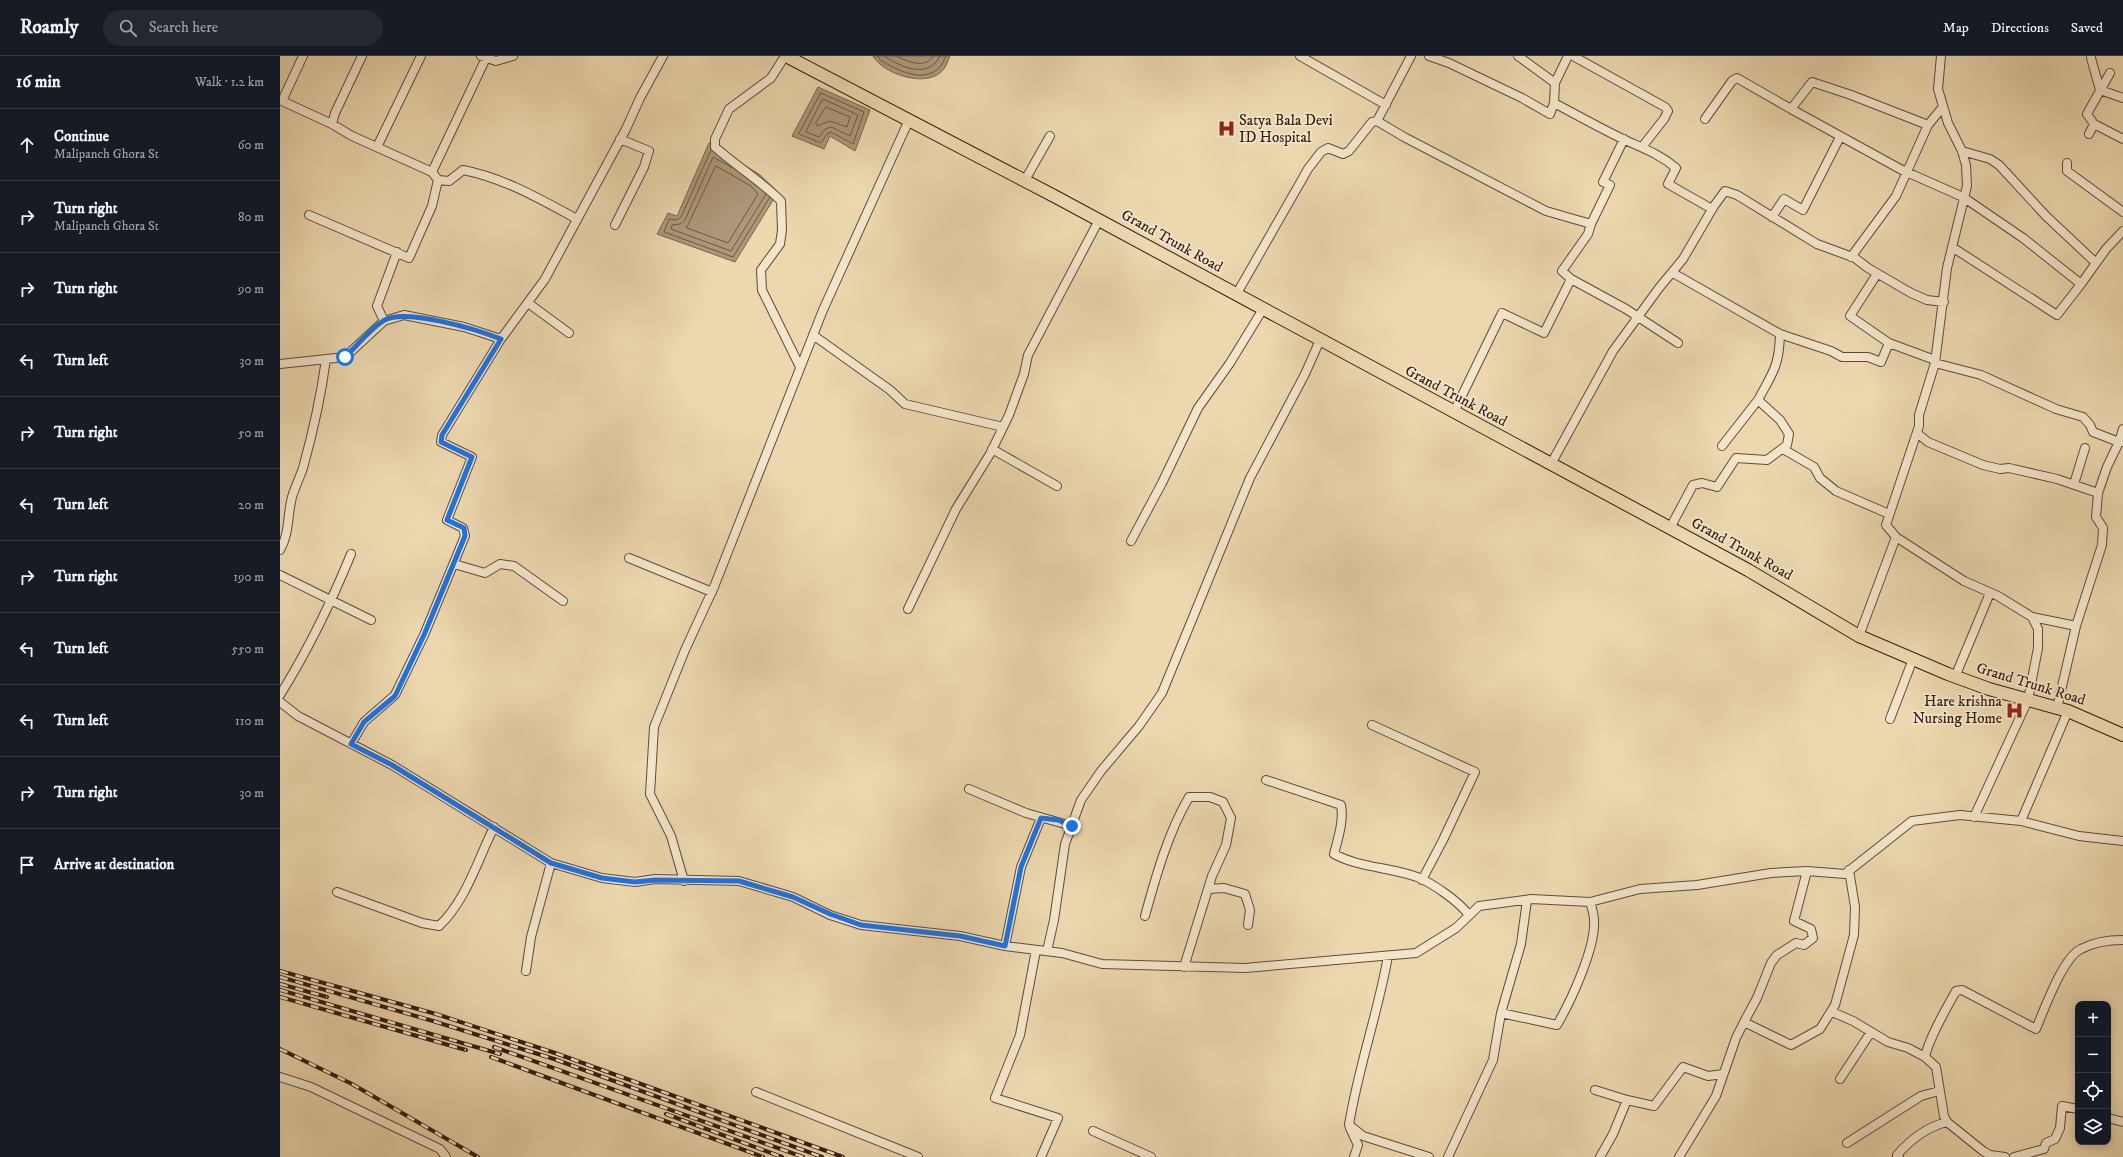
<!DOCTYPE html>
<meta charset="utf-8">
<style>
body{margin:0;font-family:"IM FELL DW Pica",serif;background:#242831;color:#f1f3f6}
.controls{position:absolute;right:12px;bottom:12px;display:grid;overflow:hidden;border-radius:8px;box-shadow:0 2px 10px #0003}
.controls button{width:36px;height:36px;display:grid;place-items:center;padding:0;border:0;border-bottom:1px solid #363941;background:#171b24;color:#f1f3f6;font:20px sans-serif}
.stop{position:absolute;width:12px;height:12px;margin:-9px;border:3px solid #1a73e8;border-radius:50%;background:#fff}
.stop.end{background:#1a73e8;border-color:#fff;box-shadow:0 1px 4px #0008}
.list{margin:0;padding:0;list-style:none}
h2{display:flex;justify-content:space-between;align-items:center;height:52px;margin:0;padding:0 16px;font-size:17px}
h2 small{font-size:13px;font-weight:400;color:#9ea1a6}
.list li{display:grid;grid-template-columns:26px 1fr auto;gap:12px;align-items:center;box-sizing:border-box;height:72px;padding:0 16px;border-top:1px solid #363941}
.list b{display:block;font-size:15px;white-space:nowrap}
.list p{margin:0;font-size:13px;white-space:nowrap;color:#9ea1a6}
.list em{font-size:13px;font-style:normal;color:#9ea1a6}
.icon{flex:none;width:22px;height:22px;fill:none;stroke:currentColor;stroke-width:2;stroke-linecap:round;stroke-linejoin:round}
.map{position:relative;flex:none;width:1843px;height:1101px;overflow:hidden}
header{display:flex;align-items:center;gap:24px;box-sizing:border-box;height:56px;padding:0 20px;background:#171b24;border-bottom:1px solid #363941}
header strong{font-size:19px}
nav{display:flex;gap:22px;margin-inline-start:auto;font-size:14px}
.search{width:280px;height:36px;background:#242831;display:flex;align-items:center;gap:10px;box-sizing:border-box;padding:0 14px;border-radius:22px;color:#9ea1a6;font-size:15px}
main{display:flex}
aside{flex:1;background:#171b24}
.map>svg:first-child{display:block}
.water{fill:#ac9778;stroke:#7b664e}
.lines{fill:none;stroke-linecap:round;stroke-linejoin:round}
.shore{stroke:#6e5a44;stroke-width:1}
.street-casing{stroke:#604b38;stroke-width:10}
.primary-casing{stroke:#311c10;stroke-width:14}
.street{stroke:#f3e5ca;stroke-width:8}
.primary{stroke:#ecd7ae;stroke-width:12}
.rail-casing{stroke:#311c10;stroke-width:4}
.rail{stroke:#f3e5ca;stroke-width:2.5;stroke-dasharray:8;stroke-linecap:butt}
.route{stroke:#1a73e8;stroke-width:5}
.labels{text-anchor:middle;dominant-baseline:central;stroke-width:3.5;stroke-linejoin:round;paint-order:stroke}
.poi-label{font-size:15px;fill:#311c10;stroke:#f3e5ca;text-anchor:start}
.street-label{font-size:15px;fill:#311c10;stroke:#f3e5ca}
</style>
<header>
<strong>Roamly</strong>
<div class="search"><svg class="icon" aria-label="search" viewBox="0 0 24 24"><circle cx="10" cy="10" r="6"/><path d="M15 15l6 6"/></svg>Search here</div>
<nav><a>Map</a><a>Directions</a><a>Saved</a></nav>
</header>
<main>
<aside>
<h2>16 min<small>Walk · 1.2 km</small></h2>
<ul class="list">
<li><svg class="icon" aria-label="ahead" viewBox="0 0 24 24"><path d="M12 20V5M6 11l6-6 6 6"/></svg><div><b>Continue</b><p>Malipanch Ghora St</p></div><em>60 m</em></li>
<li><svg class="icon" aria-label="right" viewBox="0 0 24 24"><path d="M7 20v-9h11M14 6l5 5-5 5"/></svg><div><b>Turn right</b><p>Malipanch Ghora St</p></div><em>80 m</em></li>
<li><svg class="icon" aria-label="right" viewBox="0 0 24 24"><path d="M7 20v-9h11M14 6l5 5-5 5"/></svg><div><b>Turn right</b></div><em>90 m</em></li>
<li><svg class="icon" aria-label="left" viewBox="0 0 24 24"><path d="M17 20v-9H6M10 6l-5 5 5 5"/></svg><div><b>Turn left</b></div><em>30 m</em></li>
<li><svg class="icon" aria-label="right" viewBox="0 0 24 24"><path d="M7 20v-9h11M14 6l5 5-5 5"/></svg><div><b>Turn right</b></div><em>50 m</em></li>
<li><svg class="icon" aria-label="left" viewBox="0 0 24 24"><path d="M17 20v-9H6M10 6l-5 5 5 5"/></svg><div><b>Turn left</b></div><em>20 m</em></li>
<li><svg class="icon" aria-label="right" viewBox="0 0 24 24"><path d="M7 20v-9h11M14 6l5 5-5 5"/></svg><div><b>Turn right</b></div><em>190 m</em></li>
<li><svg class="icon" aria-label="left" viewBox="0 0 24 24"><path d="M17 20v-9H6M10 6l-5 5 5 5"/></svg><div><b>Turn left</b></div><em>550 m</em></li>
<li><svg class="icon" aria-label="left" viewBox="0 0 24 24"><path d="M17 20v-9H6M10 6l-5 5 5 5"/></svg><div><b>Turn left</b></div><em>110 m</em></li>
<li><svg class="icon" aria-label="right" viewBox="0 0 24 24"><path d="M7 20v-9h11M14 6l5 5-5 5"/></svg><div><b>Turn right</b></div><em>30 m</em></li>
<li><svg class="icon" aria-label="arrive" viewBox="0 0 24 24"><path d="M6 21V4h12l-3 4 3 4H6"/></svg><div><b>Arrive at destination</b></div></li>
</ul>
</aside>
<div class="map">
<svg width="1843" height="1101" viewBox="0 0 1843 1101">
<rect width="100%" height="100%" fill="#ecd7ae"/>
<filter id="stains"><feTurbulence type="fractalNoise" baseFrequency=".005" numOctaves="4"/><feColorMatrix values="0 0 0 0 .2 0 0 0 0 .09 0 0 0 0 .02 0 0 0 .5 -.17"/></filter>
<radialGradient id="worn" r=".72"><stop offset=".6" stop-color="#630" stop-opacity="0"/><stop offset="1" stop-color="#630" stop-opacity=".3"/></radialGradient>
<!-- water -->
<path class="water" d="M593 0H670C668 4 666 11 663 14 647 33 603 18 593 0Z
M538 31 590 54 575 95 550 80 544 93 512 80Z
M429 87 480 119 498 136 455 206 377 178 388 157 397 160Z"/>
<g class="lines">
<!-- shore -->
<path class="shore" d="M598 0 600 4C616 13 643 29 660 11 662 9 664 3 666 0
M604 0C621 11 648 24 660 0
M616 0C626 5 646 14 653 0
M541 37 584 56 573 88 551 76 547 78 541 87 519 78Z
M543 43 578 59 570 80 551 71 545 73 539 81 526 76Z
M546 51 570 61 567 71 550 65 537 70 536 67Z
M431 94 401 161 397 164 389 163 384 176 453 201 490 141
M436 110 471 130 478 138 448 187 407 172Z
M453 112 433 101 405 164 400 168 392 169 391 173 451 195 486 138"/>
<defs>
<path id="street" d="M23 0 2 45 52 68
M82 0 55 57 52 68 72 80 152 116 206 2
M201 0 216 5 233 0
M505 0 491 22 449 53 435 83V91C456 110 481 125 501 145L502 174 500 188 481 214 482 234 520 311
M1020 0 1106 49
M1149 0 1169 7 1242 42 1270 58 1274 47 1275 27 1288 0
M1238 0 1275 27
M1293 0 1385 51 1388 55 1384 63 1362 91
M1661 0 1658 33 1668 67 1682 95 1686 109 1687 130 1667 212 1655 307 1639 359V370L1606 469 1616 481 1684 525 1718 540 1752 561 1796 570 1777 652
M1811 2 1820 34 1843 42
M1830 17 1807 58 1814 68 1843 83
M1274 47C1297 59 1320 72 1343 83 1362 92 1380 98 1396 112L1388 128 1432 153
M1425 63 1452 25 1457 22 1511 53
M1097 65 1124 81 1266 155 1311 168
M1648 69 1571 39 1532 26 1511 53 1622 114 1683 141 1743 182 1801 228 1777 259 1672 191
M1809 78 1814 68
M1344 83 1323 126 1330 129 1311 168 1308 178 1282 215 1291 223 1346 253 1398 287
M97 91 141 0
M1682 95 1710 103 1719 109 1766 160 1816 207
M1787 107V115L1843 156
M158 124 169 125 183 114C224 122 260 143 297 163
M745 124 770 80
M29 159 129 202 152 150 158 124 152 116
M1492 161 1504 143 1523 154 1560 81
M335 169 364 111 369 95 340 83
M1571 201 1616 140 1648 69 1662 52
M1597 218 1570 260 1609 287 1655 304
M1801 228 1826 193 1843 175
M956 239 1028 113 1041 96 1048 92 1063 98 1069 95 1092 66 1097 65 1131 0
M248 247 289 277
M104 265 97 250 117 196
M1500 278 1551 295 1562 301H1588L1601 306 1609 287
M533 279 610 334 625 348 723 371
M1655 307 1701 319 1776 353 1803 361 1810 369 1813 376 1839 386 1843 373
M0 308 65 301 104 265 124 259 184 271 221 283
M1174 356 1222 257 1264 277 1291 223
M1637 377 1648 386 1703 409 1720 413 1729 412 1777 423 1818 437
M1442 390 1478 344
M712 393 777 430
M1503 393 1534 411 1540 422 1556 435 1609 458
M1271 408 1333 295 1379 232 1403 203 1434 150 1445 135 1457 139 1537 188 1575 202 1588 212 1631 237 1647 244 1664 246
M1794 428 1805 392
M1390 472 1413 429 1422 427 1437 431 1456 402 1487 404 1507 389 1509 378 1500 364 1478 344C1493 316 1499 311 1500 278L1393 217
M851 485 882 427 918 352 950 307 983 253
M0 494C10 476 7 460 12 441 15 431 20 421 23 412 33 376 41 340 46 303
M349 502 432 536
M174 508 205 517 220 508 234 510 283 545
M0 519 91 564
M628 553 676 453 710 398 729 359 744 318 748 299 819 164
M1796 570 1822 489 1823 472 1816 461 1818 437 1827 411 1839 386H1843
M1579 580 1616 481
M1675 621 1710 537
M0 639C28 594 51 547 71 498
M0 646 18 660 112 709 271 807 322 822 355 826 375 823 459 825 513 841 550 859 581 869 680 880 725 890 782 897 822 908 965 912 1136 897 1176 872 1199 850 1251 843 1310 846 1360 833 1417 829 1491 817 1527 815 1565 818 1632 765 1680 759 1741 765 1799 780 1843 785
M1610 663 1633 603
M1092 669 1195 716 1163 784 1142 824
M71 688 84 666 115 639 144 579 185 480 183 472 167 464 192 401 161 386 162 379 221 283 265 223 346 73 360 42 383 0
M986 724 1061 749C1064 765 1058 782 1054 798 1080 812 1110 811 1137 821 1154 828 1178 845 1189 859
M689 733 746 757 792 770
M1694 761 1748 644 1758 592V573L1752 561
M1741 765 1788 655
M1527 815 1514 865 1531 873 1533 882 1524 889 1516 887 1497 899 1491 907 1477 942 1464 966 1511 989 1540 973 1555 949 1574 879 1575 851 1569 814
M404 825 391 780 370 738 374 671 405 594 434 531 543 254 629 64
M928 833 944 832 965 838 970 854 968 869
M57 836 142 867 159 870C186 845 198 803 214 771
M865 860C876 820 888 777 909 741H930L943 746 951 762 946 789 932 820 904 911
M725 890 741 811 761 762
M756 894 740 979 715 1042 778 1062 761 1101
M767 895 774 864 785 788 801 744 821 715 859 670 882 637 970 422 1025 318 1040 284
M1108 900C1098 957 1078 1012 1069 1069L1083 1080 1149 1101
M246 915 251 881 271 807
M1552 956 1573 965 1608 986 1628 992 1645 1001
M1221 957 1277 969C1291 945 1316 891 1314 864 1314 858 1312 852 1310 846
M0 1021 31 1031 160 1093 166 1101
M1560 1023 1591 976
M1315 1034 1347 1044
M476 1036 638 1101
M1828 1062 1843 1066
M1070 1072 1078 1089 1074 1101
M813 1075 871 1101
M1567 1087 1641 1040 1659 1035
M1168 1101 1213 1004 1221 957 1241 888 1247 844
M1320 1101 1333 1078 1347 1044 1374 1050 1403 1011 1428 1020 1443 1018
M1399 1101 1436 1040 1456 982 1464 966
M1619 1101 1617 1099C1631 1083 1646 1071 1667 1066
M1725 1101 1710 1099 1703 1095 1667 1066 1664 1060 1656 1011 1645 1001C1649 982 1666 953 1676 935L1682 934 1756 973C1764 954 1783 901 1801 893 1814 886 1829 884 1843 884
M1734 1101 1764 1093 1766 1087 1775 1083 1780 1072 1782 1050 1798 1053"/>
<path id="primary" d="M506 0 776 141 1468 514 1579 580 1668 618 1709 633 1788 655 1843 679"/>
</defs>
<!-- street casing -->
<use href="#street" class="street-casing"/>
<!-- primary casing -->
<use href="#primary" class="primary-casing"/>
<!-- street -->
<use href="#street" class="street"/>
<!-- primary -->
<use href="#primary" class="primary"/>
<defs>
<path id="rail" d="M0 915 156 958 275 997 563 1101
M0 921 153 965 274 1003 542 1101
M0 928 47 941
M0 934 220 998
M0 941 186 994
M214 991 523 1101
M0 993 72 1028 198 1101
M211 1001 483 1101
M386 1058 502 1101"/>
</defs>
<!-- rail casing -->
<use href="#rail" class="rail-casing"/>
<!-- rail -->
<use href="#rail" class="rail"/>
</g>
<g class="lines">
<!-- route -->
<path class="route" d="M65 301C77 290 89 274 103 265 124 251 198 274 221 283L162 379 161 386 192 401 167 464 184 472 185 480 144 579 115 640 84 666 71 688 112 709 271 807 322 822 355 826 375 824 459 825 513 841 550 858 581 869 680 880 725 890 741 811 761 762 778 764 792 770"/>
</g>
<!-- icons -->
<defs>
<symbol id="hospital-bare" viewBox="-9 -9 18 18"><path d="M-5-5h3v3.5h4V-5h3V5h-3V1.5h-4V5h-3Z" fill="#8f2418" stroke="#f3e5ca" stroke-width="2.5" paint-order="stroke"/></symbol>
</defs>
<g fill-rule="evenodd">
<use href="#hospital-bare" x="934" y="60" width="25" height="25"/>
<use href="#hospital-bare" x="1722" y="642" width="25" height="25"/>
</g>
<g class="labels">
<!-- poi labels -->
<g class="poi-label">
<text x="959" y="64">Satya Bala Devi<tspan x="959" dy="17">ID Hospital</tspan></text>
<text x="1722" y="645" text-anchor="end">Hare krishna<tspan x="1722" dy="17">Nursing Home</tspan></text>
</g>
<!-- street labels -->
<g class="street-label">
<text transform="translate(892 185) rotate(29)">Grand Trunk Road</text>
<text transform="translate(1176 340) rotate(28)">Grand Trunk Road</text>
<text transform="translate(1462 493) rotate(29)">Grand Trunk Road</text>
<text transform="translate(1751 628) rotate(17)">Grand Trunk Road</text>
</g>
</g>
<rect width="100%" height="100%" filter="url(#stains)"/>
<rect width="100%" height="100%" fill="url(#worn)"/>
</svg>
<div class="controls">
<button>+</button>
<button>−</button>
<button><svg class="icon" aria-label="locate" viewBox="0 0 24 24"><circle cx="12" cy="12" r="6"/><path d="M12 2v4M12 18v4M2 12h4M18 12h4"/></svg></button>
<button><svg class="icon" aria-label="layers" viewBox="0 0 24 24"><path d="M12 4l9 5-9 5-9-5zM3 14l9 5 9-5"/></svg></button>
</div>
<div class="stop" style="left:65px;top:301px"></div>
<div class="stop end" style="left:792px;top:770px"></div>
</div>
</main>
